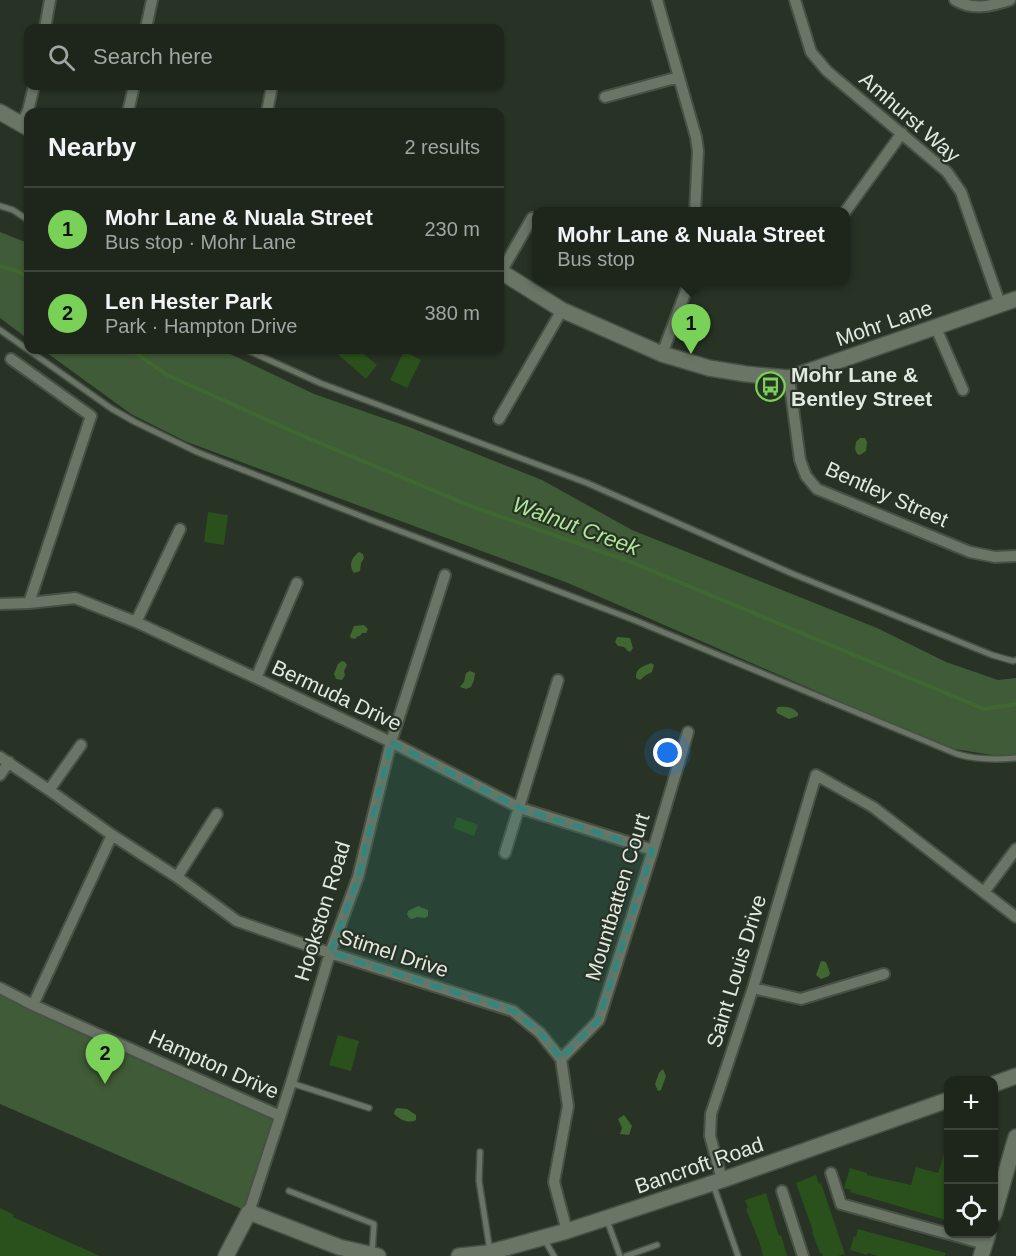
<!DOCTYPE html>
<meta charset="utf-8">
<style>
body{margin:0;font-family:Arial,sans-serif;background:#262e25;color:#f1f3f6}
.controls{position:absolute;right:18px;bottom:18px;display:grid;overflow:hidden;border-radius:12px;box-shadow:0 2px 4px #0004}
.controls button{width:54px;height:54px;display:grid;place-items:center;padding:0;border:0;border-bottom:2px solid #3c433b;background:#1e261c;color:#f1f3f6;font:30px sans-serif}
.you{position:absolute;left:668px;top:753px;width:21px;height:21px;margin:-15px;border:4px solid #fff;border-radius:50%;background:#1a73e8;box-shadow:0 0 0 9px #1a73e833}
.badge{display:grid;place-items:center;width:39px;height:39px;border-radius:50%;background:#7ad157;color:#111;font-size:20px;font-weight:700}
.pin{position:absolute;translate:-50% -50px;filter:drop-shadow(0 2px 3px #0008)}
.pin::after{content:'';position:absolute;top:32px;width:21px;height:18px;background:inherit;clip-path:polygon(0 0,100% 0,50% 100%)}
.popup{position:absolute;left:532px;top:207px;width:318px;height:78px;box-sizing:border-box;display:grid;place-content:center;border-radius:12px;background:#1e261c;filter:drop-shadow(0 2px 4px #0005);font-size:20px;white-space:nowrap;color:#a1a5a3}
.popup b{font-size:22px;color:#f1f3f6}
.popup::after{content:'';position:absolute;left:50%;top:100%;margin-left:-12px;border:12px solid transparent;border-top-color:#1e261c}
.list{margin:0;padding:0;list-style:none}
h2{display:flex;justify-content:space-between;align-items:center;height:78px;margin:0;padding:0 24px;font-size:26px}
h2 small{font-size:20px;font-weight:400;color:#a1a5a3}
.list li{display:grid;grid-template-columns:39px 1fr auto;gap:18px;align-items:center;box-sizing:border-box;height:84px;padding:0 24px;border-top:2px solid #3c433b}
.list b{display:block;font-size:22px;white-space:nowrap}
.list p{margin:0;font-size:20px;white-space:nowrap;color:#a1a5a3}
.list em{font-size:20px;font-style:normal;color:#a1a5a3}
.icon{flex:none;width:33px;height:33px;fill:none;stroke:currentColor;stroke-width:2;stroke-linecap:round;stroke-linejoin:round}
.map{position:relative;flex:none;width:1016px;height:1256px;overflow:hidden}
.search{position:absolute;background:#1e261c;box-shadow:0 2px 4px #0004;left:24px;top:24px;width:480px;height:66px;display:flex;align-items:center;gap:15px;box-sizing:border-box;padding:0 21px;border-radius:12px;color:#a1a5a3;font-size:22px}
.panel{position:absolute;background:#1e261c;box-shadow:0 2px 4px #0004;left:24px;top:108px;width:480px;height:246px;border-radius:12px}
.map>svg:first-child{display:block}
.green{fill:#405b37}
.water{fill:#406731}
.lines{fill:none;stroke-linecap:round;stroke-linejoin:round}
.stream{stroke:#406731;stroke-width:4}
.building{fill:#2a501b}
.lane-casing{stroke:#475044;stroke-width:8}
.street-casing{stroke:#475044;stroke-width:14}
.secondary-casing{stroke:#475044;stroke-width:18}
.lane{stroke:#6a7566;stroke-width:5}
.street{stroke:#6a7566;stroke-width:10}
.secondary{stroke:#6a7566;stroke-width:15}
.marked{fill:#2f877f;fill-opacity:0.2;stroke:#2f877f;stroke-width:4.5;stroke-dasharray:12 8;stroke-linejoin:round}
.labels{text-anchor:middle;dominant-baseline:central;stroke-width:4.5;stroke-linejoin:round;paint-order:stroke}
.street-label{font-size:21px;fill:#e2e9e0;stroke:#283225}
.poi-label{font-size:21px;font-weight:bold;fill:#e2e9e0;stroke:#283225;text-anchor:start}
.water-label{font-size:22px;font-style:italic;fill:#ade898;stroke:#283225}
</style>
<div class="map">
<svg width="1016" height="1256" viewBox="0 0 1016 1256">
<rect width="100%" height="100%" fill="#283225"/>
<!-- green -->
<path class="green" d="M0 232 28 243V339L0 318Z
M43 350H222L314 394 409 427 542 480 632 530 877 628 946 662 998 680 1016 678V756L1004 757 955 749 871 715 568 583 187 442 131 414Z
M0 988 280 1116 249 1212 0 1104Z"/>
<!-- water -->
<path class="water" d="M860 438H865L867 442 866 451 860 455 857 454 855 449 856 442Z
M359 552 363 554 364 558 361 563 360 571 354 573C348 565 352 557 359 552Z
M364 625 368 629 366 633H362L360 636H358L355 639 351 638 350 636 354 626Z
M617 637 630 638 633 648 630 652 628 651 624 647 618 646 615 642Z
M342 661 345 662 347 665 344 671 345 675 342 680 336 679 334 674 338 664Z
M651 663 654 665 652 672 646 675 640 680 636 678C635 669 643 666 651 663Z
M470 671 475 673 474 680 471 687 466 689 460 687 464 682 466 673Z
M778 707C786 706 793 707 798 713V716L789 719 777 713 776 710Z
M418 906 428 910V916L425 918 417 917 412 919 409 918 407 914 408 911Z
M821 961 826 962 830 973 829 976 821 979 816 975Z
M663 1069 666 1076 661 1090 658 1091 655 1084 659 1073Z
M397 1108 407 1109 416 1115V1120C408 1124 401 1120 394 1114L395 1110Z
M624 1115 632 1126 629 1135 620 1134 622 1128 618 1119Z"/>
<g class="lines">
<!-- stream -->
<path class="stream" d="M0 266 20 272 28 278
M132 350 167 375 310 439 473 507 626 560 984 709 1016 704"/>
</g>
<!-- building -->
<path class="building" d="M333 350H359L377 365 366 379Z
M404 351 421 360 407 388 390 380Z
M208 512 228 515 224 545 204 542Z
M457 817 478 825 474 836 453 828Z
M338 1035 359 1041 351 1071 329 1065Z
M946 1148H948V1210L946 1220 850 1192 851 1190 844 1188 850 1168 867 1173V1175L911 1185 916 1167 938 1173Z
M816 1175 819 1184 821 1183 845 1254 838 1256H823L822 1253H820L812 1232 813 1231 796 1183Z
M766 1193 779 1236 781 1235 787 1256H763L759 1241 746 1209 748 1208 745 1200Z
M0 1208 14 1215 13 1217 100 1256H0Z
M858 1229 946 1253 945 1256H878L868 1253 867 1255 850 1250 854 1236 856 1237Z"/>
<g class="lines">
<defs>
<path id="lane" d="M0 206 13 210 28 220
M0 330 112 409 135 422 197 452 371 520 634 620 957 754C977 760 995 760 1016 758
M247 350 320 383 587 483 793 574 992 655 1013 661 1016 660
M291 1083 369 1108
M480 1152 479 1181 490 1251
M713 1184 738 1256
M289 1191 374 1224 372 1254
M607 1220 620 1256
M544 1239 554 1256
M626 1256 657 1245"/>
<path id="street" d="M657 0 696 137 698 151 695 212
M795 0 811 52 827 71 947 172 961 192 1000 304
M955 0C973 11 991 6 1010 0
M45 28 50 0
M146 28 152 0
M605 97 679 77
M128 112 134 86
M267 112 272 86
M21 124 28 111 34 86
M845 212 902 133
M501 272 532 218
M936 328 963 390
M662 354 690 280
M11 359 91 416 29 603
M789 378 800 460 806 476 817 489 970 552 995 557 1016 556
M499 419 562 310
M0 604 29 603 75 598 136 622 256 678 391 742 520 808 653 850
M136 622 180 529
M256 678 297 583
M0 757 49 790 112 835 177 877 237 921 330 953 513 1011 540 1033 561 1059 568 1106 554 1182 567 1231
M0 775 9 762
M49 790 81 745
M505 853 558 680
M177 877 217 814
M984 892 1016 849
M0 988 33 1005 280 1116
M753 988 801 999 884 974
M33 1005 112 835
M561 1059 599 1020 653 850 688 732
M831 1173 841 1204 985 1244
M722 1180 710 1136 711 1114 753 988 816 775 873 807 1016 917
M782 1191 803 1256
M249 1212 291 1083 330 953 358 877 391 742 445 575"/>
<path id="secondary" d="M0 112 28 128
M500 271 562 310 662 354 709 368 746 374 789 378 1016 299
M994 1084 1016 1076
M994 1214 1016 1137
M226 1256 249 1212 339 1247 378 1256
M459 1256 487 1253 567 1231 722 1180 948 1100
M981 1256 988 1234"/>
</defs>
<!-- lane casing -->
<use href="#lane" class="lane-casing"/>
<!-- street casing -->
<use href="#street" class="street-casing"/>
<!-- secondary casing -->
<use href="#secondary" class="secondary-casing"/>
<!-- lane -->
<use href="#lane" class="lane"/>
<!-- street -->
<use href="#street" class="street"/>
<!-- secondary -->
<use href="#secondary" class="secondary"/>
</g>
<!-- marked area -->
<path class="marked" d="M391 742 520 808 653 850 599 1020 561 1059 540 1033 513 1011 330 953 358 877Z"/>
<!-- icons -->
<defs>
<symbol id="bus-ring" viewBox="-11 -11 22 22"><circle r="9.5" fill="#283225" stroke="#7ad157" stroke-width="1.5"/><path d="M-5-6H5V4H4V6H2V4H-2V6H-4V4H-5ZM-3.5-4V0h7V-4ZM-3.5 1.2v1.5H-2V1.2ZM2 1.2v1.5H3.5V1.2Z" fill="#7ad157"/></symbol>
</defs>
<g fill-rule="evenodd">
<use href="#bus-ring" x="754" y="370" width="33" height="33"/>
</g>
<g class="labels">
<!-- street labels -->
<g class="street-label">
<text transform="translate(910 117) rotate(41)">Amhurst Way</text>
<text transform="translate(884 323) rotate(-19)">Mohr Lane</text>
<text transform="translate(887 494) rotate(24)">Bentley Street</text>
<text transform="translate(337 695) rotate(25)">Bermuda Drive</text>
<text transform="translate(617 897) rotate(-73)">Mountbatten Court</text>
<text transform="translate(322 911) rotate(-73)">Hookston Road</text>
<text transform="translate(394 953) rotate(18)">Stimel Drive</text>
<text transform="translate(736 971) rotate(-73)">Saint Louis Drive</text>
<text transform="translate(214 1064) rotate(24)">Hampton Drive</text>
<text transform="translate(699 1165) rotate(-19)">Bancroft Road</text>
</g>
<!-- poi labels -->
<g class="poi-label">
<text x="791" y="374">Mohr Lane &amp;<tspan x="791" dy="24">Bentley Street</tspan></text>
</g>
<!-- water labels -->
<g class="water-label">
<text transform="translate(576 526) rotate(20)">Walnut Creek</text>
</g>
</g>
</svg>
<div class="controls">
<button>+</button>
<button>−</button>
<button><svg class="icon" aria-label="locate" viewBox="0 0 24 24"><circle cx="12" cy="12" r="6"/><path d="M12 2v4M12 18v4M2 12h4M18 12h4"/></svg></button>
</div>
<div class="you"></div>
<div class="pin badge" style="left:691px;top:354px">1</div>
<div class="popup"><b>Mohr Lane &amp; Nuala Street</b>Bus stop</div>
<div class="pin badge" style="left:105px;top:1084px">2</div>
<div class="search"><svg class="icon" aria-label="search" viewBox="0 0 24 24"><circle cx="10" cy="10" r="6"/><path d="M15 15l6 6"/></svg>Search here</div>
<section class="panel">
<h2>Nearby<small>2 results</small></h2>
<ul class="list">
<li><span class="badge">1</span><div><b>Mohr Lane &amp; Nuala Street</b><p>Bus stop · Mohr Lane</p></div><em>230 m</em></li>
<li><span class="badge">2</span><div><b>Len Hester Park</b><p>Park · Hampton Drive</p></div><em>380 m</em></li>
</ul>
</section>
</div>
